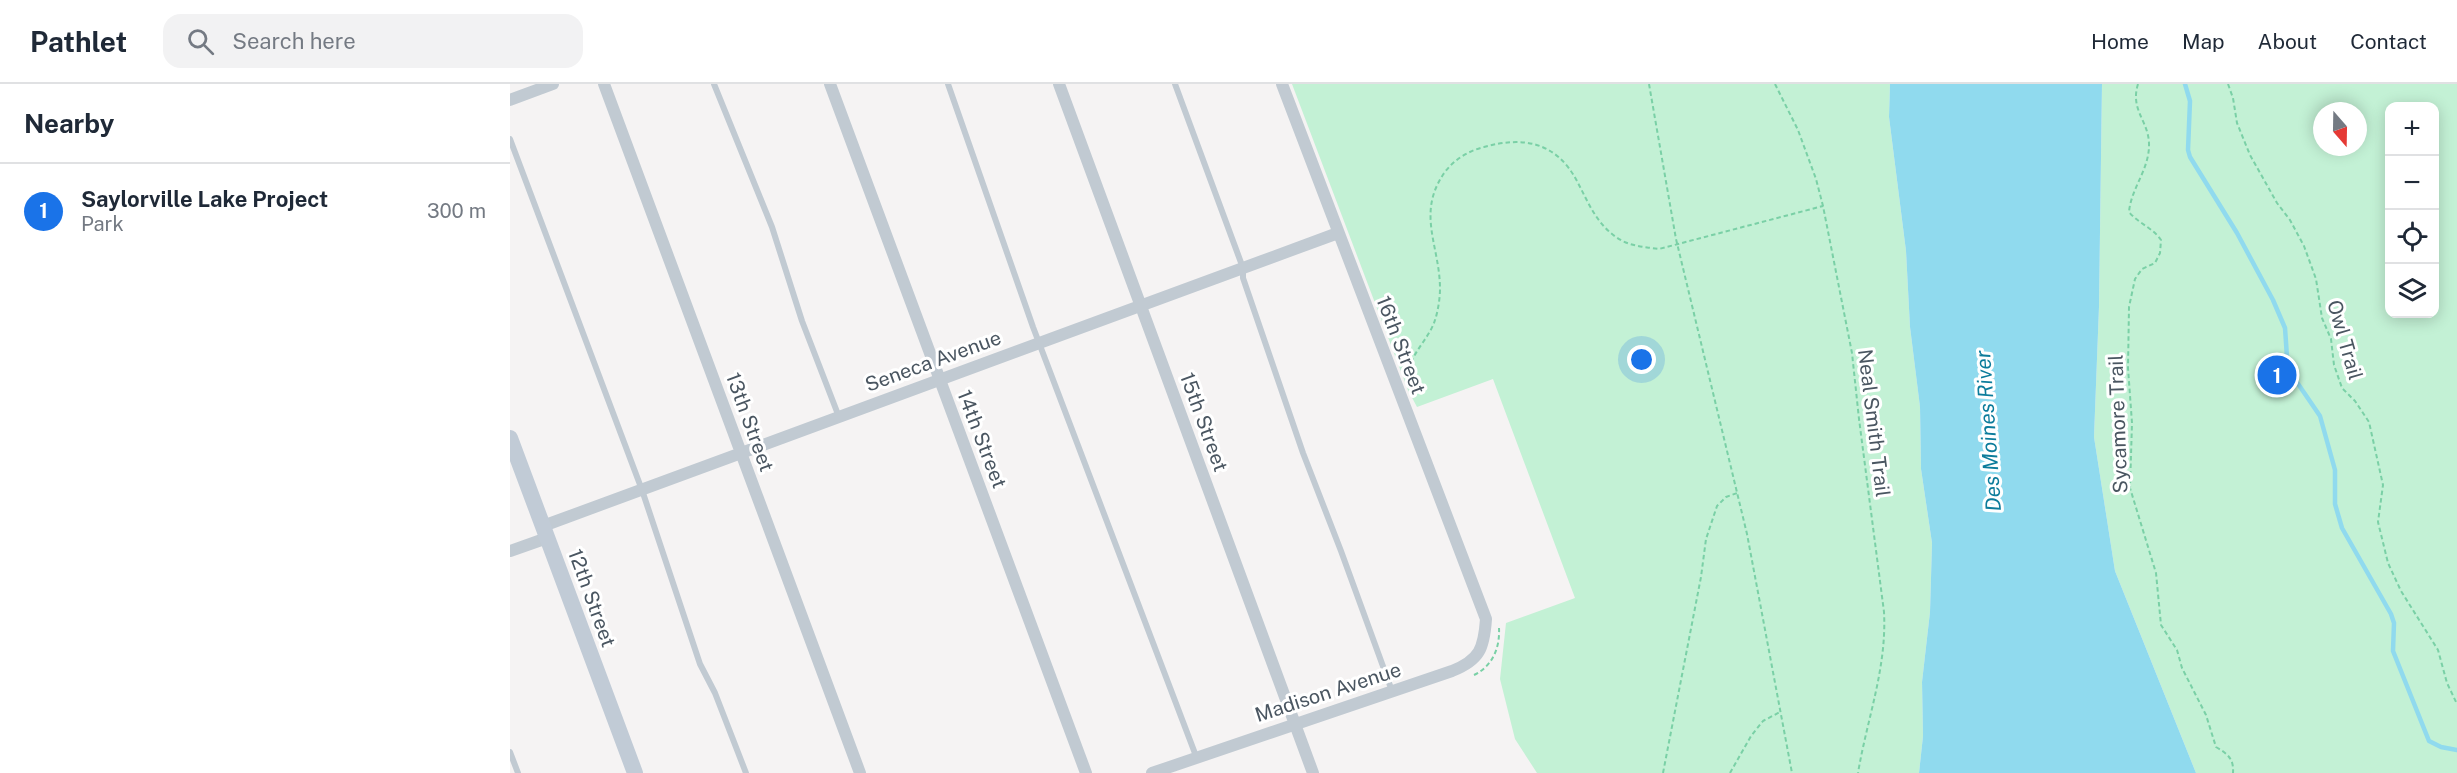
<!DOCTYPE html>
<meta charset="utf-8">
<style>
body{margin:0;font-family:"Public Sans",sans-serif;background:#f2f2f3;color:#1f2937}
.controls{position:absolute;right:18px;top:18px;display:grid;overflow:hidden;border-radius:12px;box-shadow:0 3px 15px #0003}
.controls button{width:54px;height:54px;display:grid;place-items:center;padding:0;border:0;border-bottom:2px solid #e0e1e3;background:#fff;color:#1f2937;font:30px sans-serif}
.compass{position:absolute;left:1803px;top:18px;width:54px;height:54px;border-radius:50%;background:#fff;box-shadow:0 3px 15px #0003;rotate:160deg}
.you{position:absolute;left:1132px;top:276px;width:21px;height:21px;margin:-15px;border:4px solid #fff;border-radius:50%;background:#1a73e8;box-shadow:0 0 0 9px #1a73e833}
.badge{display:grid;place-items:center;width:39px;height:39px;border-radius:50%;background:#1a73e8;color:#fff;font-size:20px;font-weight:700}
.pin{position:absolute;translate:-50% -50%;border:3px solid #fff;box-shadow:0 2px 6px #0006}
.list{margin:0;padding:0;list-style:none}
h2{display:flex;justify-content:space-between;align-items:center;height:78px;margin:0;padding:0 24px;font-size:26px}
h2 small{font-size:20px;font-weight:400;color:#747a83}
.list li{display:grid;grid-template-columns:39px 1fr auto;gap:18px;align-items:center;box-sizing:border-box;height:96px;padding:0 24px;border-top:2px solid #e0e1e3}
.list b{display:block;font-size:22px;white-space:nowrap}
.list p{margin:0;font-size:20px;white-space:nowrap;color:#747a83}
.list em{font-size:20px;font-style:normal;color:#747a83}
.icon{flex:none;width:33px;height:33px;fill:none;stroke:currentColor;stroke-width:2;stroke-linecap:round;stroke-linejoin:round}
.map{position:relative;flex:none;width:1947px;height:689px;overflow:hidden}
header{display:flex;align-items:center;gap:36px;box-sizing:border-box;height:84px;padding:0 30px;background:#fff;border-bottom:2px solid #e0e1e3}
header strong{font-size:28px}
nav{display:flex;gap:33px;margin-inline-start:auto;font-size:21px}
.search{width:420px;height:54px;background:#f2f2f3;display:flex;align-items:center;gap:15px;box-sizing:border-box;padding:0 21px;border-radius:18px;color:#747a83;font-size:22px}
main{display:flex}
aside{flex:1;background:#fff}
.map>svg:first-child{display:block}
.green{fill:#c3f1d5;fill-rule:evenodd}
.water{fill:#90daee}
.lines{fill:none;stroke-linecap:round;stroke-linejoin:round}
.stream{stroke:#90daee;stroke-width:4.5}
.path{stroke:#7ad0a6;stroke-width:2;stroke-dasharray:4.5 3;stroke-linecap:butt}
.lane{stroke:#c1cad2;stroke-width:6}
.street{stroke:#c1cad2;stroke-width:12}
.secondary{stroke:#c1cbd6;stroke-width:16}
.labels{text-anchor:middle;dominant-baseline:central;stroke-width:6;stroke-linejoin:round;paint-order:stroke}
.street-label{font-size:20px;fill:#4a5661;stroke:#fff}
.water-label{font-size:21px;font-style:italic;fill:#0c7c9b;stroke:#fff}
</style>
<header>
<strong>Pathlet</strong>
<div class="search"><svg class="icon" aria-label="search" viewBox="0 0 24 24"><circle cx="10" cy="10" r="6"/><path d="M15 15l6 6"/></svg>Search here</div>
<nav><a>Home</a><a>Map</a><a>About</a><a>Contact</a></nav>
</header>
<main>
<aside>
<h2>Nearby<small></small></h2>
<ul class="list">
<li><span class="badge">1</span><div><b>Saylorville Lake Project</b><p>Park</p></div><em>300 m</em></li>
</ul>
</aside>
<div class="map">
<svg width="1947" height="689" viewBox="0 0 1947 689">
<rect width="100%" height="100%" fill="#f5f3f3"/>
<!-- green -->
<path class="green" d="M782 0H1380L1379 33 1396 167 1400 243 1410 323 1411 385 1422 459 1420 528 1412 598 1413 652 1409 689H1027L1005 655 990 595 996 539 1065 514 983 295 907 323 898 306Z
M1592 0H1947V689H1686L1605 487 1584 353 1589 223ZM1880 22H1924V230H1880ZM1812 27H1848V63H1812Z"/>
<!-- water -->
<path class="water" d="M1380 0H1592L1589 223 1584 353 1605 487 1686 689H1409L1413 652 1412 598 1420 528 1422 459 1411 385 1410 323 1400 243 1396 167 1379 33Z"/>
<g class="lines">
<!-- stream -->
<path class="stream" d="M1675 0 1680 17 1678 66 1680 73 1727 149 1763 216 1775 244 1777 273 1782 291 1810 332 1825 386V420L1832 444 1881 530 1884 539 1883 567 1919 657 1931 663 1947 666"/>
<!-- path -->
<path class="path" d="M1139 0 1166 155 1237 450 1282 689
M1265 0 1288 46 1306 95 1313 122 1342 269 1349 335 1374 528C1377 584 1357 635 1348 689
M1628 0C1620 26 1638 36 1639 59 1640 85 1621 104 1619 128 1629 140 1642 143 1651 156L1650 169 1645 179 1632 185 1625 195 1619 223 1618 284 1622 339 1620 404 1646 489 1651 541 1667 566 1672 584 1696 631 1706 663C1718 670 1724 675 1723 689
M1718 0 1723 14 1727 39 1740 71 1767 119 1780 136 1794 162 1806 195 1812 234 1821 255 1824 281 1832 304 1845 317 1859 338 1873 401 1868 438 1878 479 1891 507 1928 566 1937 599 1947 620
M899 293C897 272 919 256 925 236 928 227 930 214 930 205 930 164 908 132 931 94 940 78 957 67 974 63 1014 52 1046 58 1067 97 1078 118 1086 139 1106 153 1118 162 1134 163 1149 165L1313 122
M964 591C983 582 990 563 989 544
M1153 689 1191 493 1196 455 1207 422 1216 413 1227 409
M1220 689 1241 652 1253 637 1270 628"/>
<!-- lane -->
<path class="lane" d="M204 0 262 143 292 237 329 333
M438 0 523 243 686 672
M665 0 733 184V194L793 369 831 467 882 607
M0 55 132 406 190 580 205 609 236 689
M0 668 8 689"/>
<!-- street -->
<path class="street" d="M94 0 350 689
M320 0 576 689
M549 0 803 689
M0 16 43 0
M33 442 828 149
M0 467 37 454
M642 689 942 587C970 576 974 564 976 535L772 0"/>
<!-- secondary -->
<path class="secondary" d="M0 354 125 689"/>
</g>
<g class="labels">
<!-- street labels -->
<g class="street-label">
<text transform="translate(1835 256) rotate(74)">Owl Trail</text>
<text transform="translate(891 261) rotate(69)">16th Street</text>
<text transform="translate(423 277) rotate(-20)">Seneca Avenue</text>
<text transform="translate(240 338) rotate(70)">13th Street</text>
<text transform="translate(694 338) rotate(70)">15th Street</text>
<text transform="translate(1364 339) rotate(83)">Neal Smith Trail</text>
<text transform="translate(1608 340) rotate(-92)">Sycamore Trail</text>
<text transform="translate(472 355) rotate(69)">14th Street</text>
<text transform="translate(82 514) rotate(70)">12th Street</text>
<text transform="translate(818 608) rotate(-18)">Madison Avenue</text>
</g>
<!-- water labels -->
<g class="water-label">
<text transform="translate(1478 347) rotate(-94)">Des Moines River</text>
</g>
</g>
</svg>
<div class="controls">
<button>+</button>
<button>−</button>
<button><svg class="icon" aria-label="locate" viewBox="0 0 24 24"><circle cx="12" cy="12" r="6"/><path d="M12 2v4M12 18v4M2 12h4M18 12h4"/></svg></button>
<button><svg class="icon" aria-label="layers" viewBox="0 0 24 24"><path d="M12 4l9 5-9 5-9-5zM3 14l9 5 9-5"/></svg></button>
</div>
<svg class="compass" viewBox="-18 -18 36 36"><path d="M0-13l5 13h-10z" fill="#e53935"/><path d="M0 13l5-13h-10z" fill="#747a83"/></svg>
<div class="you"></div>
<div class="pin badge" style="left:1767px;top:291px">1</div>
</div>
</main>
